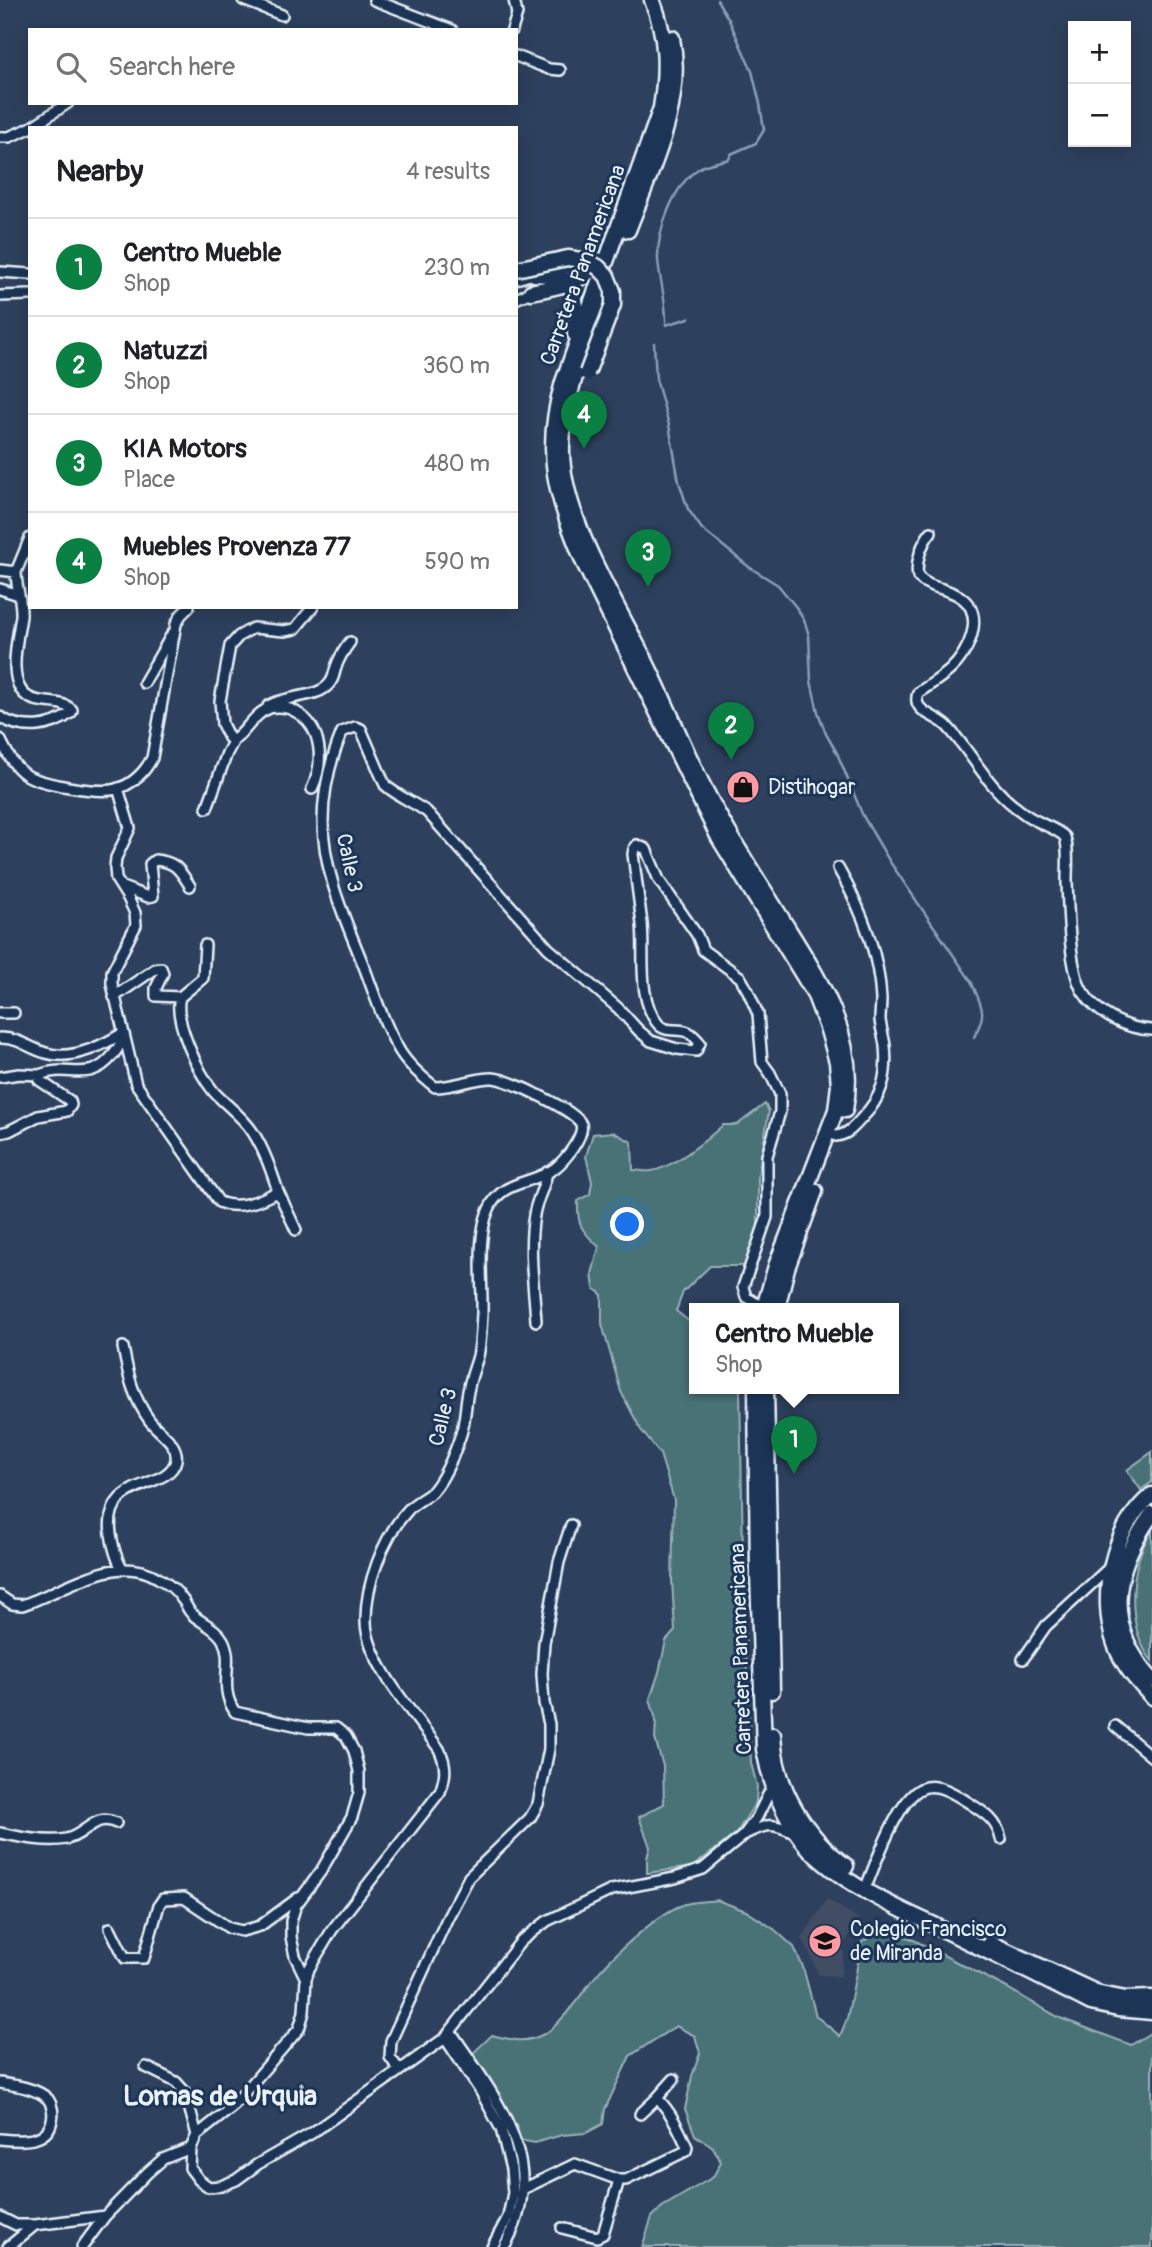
<!DOCTYPE html>
<meta charset="utf-8">
<style>
body{margin:0;font-family:Pangolin,sans-serif;background:#f6f6f6;color:#202124}
.controls{position:absolute;right:21px;top:21px;display:grid;overflow:hidden;border-radius:0px;box-shadow:0 4px 18px #0003}
.controls button{width:63px;height:63px;display:grid;place-items:center;padding:0;border:0;border-bottom:2px solid #e0e0e0;background:#fff;color:#202124;font:35px sans-serif}
.you{position:absolute;left:628px;top:1225px;width:24px;height:24px;margin:-18px;border:5px solid #fff;border-radius:50%;background:#1a73e8;box-shadow:0 0 0 10px #1a73e833}
.badge{display:grid;place-items:center;width:46px;height:46px;border-radius:50%;background:#0b8043;color:#fff;font-size:23px;font-weight:700}
.pin{position:absolute;translate:-50% -58px;filter:drop-shadow(0 2px 4px #0008)}
.pin::after{content:'';position:absolute;top:37px;width:24px;height:21px;background:inherit;clip-path:polygon(0 0,100% 0,50% 100%)}
.popup{position:absolute;left:689px;top:1303px;width:210px;height:91px;box-sizing:border-box;display:grid;place-content:center;border-radius:0px;background:#fff;filter:drop-shadow(0 2px 5px #0005);font-size:23px;white-space:nowrap;color:#757577}
.popup b{font-size:26px;color:#202124}
.popup::after{content:'';position:absolute;left:50%;top:100%;margin-left:-14px;border:14px solid transparent;border-top-color:#fff}
.list{margin:0;padding:0;list-style:none}
h2{display:flex;justify-content:space-between;align-items:center;height:91px;margin:0;padding:0 28px;font-size:30px}
h2 small{font-size:23px;font-weight:400;color:#757577}
.list li{display:grid;grid-template-columns:46px 1fr auto;gap:21px;align-items:center;box-sizing:border-box;height:98px;padding:0 28px;border-top:2px solid #e0e0e0}
.list b{display:block;font-size:26px;white-space:nowrap}
.list p{margin:0;font-size:23px;white-space:nowrap;color:#757577}
.list em{font-size:23px;font-style:normal;color:#757577}
.icon{flex:none;width:38px;height:38px;fill:none;stroke:currentColor;stroke-width:2;stroke-linecap:round;stroke-linejoin:round}
.map{position:relative;flex:none;width:1152px;height:2247px;overflow:hidden}
.search{position:absolute;background:#fff;box-shadow:0 4px 18px #0003;left:28px;top:28px;width:490px;height:77px;display:flex;align-items:center;gap:18px;box-sizing:border-box;padding:0 24px;border-radius:0px;color:#757577;font-size:26px}
.panel{position:absolute;background:#fff;box-shadow:0 4px 18px #0003;left:28px;top:126px;width:490px;height:483px;border-radius:0px}
.map>svg:first-child{display:block}
.built{fill:#404d64}
.green{fill:#497277;stroke:#98b2b8;stroke-width:2}
.lines{fill:none;stroke-linecap:round;stroke-linejoin:round}
.stream{stroke:#889fb8;stroke-width:2.5}
.street-casing{stroke:#e8f1f8;stroke-width:14}
.primary-casing{stroke:#e8f1f8;stroke-width:19}
.street{stroke:#1d3557;stroke-width:9}
.primary{stroke:#1d3557;stroke-width:14}
.primary-bridge-casing{stroke:#e8f1f8;stroke-width:19;stroke-linecap:butt}
.primary-bridge{stroke:#1d3557;stroke-width:14}
.labels{text-anchor:middle;dominant-baseline:central;stroke-width:6;stroke-linejoin:round;paint-order:stroke}
.street-label{font-size:21px;fill:#e8f1f8;stroke:#1d3557}
.poi-label{font-size:21px;fill:#e8f1f8;stroke:#1d3557;text-anchor:start}
.district-label{font-size:28px;font-weight:bold;fill:#e8f1f8;stroke:#1d3557}
</style>
<div class="map">
<svg width="1152" height="2247" viewBox="0 0 1152 2247">
<rect width="100%" height="100%" fill="#2d405d"/>
<filter id="ink" filterUnits="userSpaceOnUse"><feTurbulence type="fractalNoise" baseFrequency=".0143" numOctaves="2"/><feDisplacementMap in="SourceGraphic" scale="14" xChannelSelector="R" yChannelSelector="G"/><feConvolveMatrix kernelMatrix="1 2 1 2 8 2 1 2 1" color-interpolation-filters="sRGB"/></filter>
<g filter="url(#ink)">
<!-- built -->
<path class="built" d="M827 1899 860 1920 844 1944 841 1977 819 1975 802 1938Z"/>
<!-- green -->
<path class="green" d="M765 1104 769 1111 758 1175V1229L744 1266H710L683 1292 676 1311 690 1322H694V1388H740L744 1608 751 1763 757 1786 756 1802 736 1834 692 1867 647 1873V1858L650 1847 639 1817 664 1804 663 1766 655 1739 656 1720 650 1699 659 1672 666 1641 675 1631 672 1581 674 1500 660 1454 641 1430 621 1392 602 1324V1295L594 1288 592 1274 599 1247C581 1230 577 1225 578 1201L590 1194 592 1182 586 1156 593 1134 613 1132 632 1142 633 1170C639 1170 645 1172 651 1171 671 1169 708 1139 723 1125H737Z
M1152 1452V1482L1141 1490 1127 1470Z
M1152 1530V1661C1125 1627 1129 1565 1152 1530Z
M717 1900 746 1911 774 1929 794 1947 803 1967 816 2016 840 2036 847 2019 862 1942 883 1930 910 1938 1007 1988 1060 2018 1131 2045 1152 2032V2247H642L652 2217 662 2207 713 2177 721 2162 713 2147 695 2135 685 2109 692 2076 700 2053 695 2036 676 2026 630 2056 605 2109 603 2124 586 2133 562 2135 535 2143 519 2140C509 2108 489 2083 469 2057L492 2035C512 2040 525 2044 544 2034 558 2028 584 1991 594 1978 610 1958 656 1915 680 1906 691 1901 706 1902 717 1900Z"/>
<g class="lines">
<!-- stream -->
<path class="stream" d="M689 318 666 325C667 303 660 282 658 260 657 231 673 186 698 169 706 163 720 162 729 159L731 154 756 143 764 130 760 104 752 71 729 20 717 0
M654 343 656 379 669 425 679 482 688 509 702 529 749 567 778 585 796 607 805 622 809 636 811 681 818 712 826 734 837 753 863 816 890 862 971 981C982 1008 988 1011 974 1037"/>
<defs>
<path id="street" d="M243 0 282 15
M374 0 452 30
M512 30 517 14 514 0
M516 56 549 69 560 70
M30 128 68 103
M0 137H9L30 128
M0 272 30 274
M516 279 534 274
M0 296 30 295
M516 299 531 292
M931 532C922 543 915 562 918 577 931 590 948 587 962 598 986 616 968 654 950 670 940 679 929 685 918 693 911 712 936 715 947 726 971 752 986 784 1014 806 1021 811 1029 818 1037 821 1047 827 1057 829 1065 837 1069 850 1067 866 1067 880 1068 908 1069 970 1083 992 1098 1015 1126 1029 1152 1030
M0 570 16 572 30 538
M0 589 19 595
M144 683 172 634
M268 706C288 694 318 699 330 683 334 678 334 673 336 667 339 658 344 650 350 642
M0 717C22 731 50 729 71 713L72 710C61 699 43 705 30 698 5 686 18 637 21 616 22 601 16 587 16 572
M0 739C7 752 12 765 25 774 39 784 99 794 116 789 132 785 145 772 152 758L176 624 181 615 189 607
M118 788 130 828 116 858 115 868 116 879 128 898 135 913 136 925 112 972V984L136 1084 219 1202C238 1210 261 1201 278 1191 271 1170 264 1149 252 1131 242 1116 226 1105 214 1092 199 1074 173 1020 180 997L203 978 205 945
M312 789C324 763 323 727 296 712 289 707 278 706 270 708 254 713 247 731 234 740L229 738 222 724 220 701 230 646 239 636 253 628 284 631 295 629 313 607
M207 808 227 753 234 740
M122 887 148 897 153 896 150 864 155 860C176 862 179 869 190 886
M114 997 155 969 161 968 163 973 156 988V996L180 997
M0 1013H14
M0 1038C20 1038 28 1048 46 1053 72 1061 102 1046 123 1033
M0 1077 19 1074 39 1075
M0 1133 9 1131 38 1116 67 1111 71 1105 70 1101 39 1080V1075C69 1063 89 1085 113 1055 118 1049 122 1043 122 1035
M836 1136C847 1135 854 1127 861 1119 882 1098 888 1076 885 1046 884 1037 881 1029 880 1020 880 1013 881 1006 881 999 879 952 861 908 838 868
M278 1191 296 1230
M536 1321C534 1287 528 1250 534 1215 536 1200 545 1187 547 1172
M122 1569C116 1558 113 1547 111 1534 103 1475 169 1492 176 1460 179 1443 159 1433 150 1421 133 1398 128 1375 123 1347
M0 1596 12 1604 22 1605C63 1592 115 1551 158 1578 167 1583 177 1591 182 1599 186 1603 187 1609 191 1613 200 1623 216 1627 223 1640 235 1663 217 1686 235 1712L308 1728H336L346 1736 354 1751 359 1771V1793L352 1817 321 1871 296 1905 291 1921V1937L295 1956 306 1979 304 2012 299 2029 231 2108 197 2135 191 2148 190 2168 199 2180 209 2187 221 2186 236 2180 258 2164 312 2133 445 2038 521 1941 547 1921 612 1890 675 1878 703 1869 744 1835 757 1817 773 1785
M1023 1659 1046 1626 1111 1566
M1115 1726 1152 1757
M0 1833C19 1837 47 1843 66 1839 85 1836 95 1812 116 1823
M745 1834C767 1824 772 1822 794 1833
M868 1882C877 1860 901 1791 926 1787 939 1784 955 1794 966 1801 983 1812 997 1819 1001 1839
M110 1928 125 1958H144L159 1905 163 1899 184 1898 229 1928 242 1931 260 1926 298 1898
M306 1979 309 1969 332 1930 440 1792C446 1776 447 1765 439 1749 416 1716 367 1663 366 1622 365 1586 383 1537 408 1510 415 1502 426 1498 433 1491 446 1476 455 1452 461 1434 466 1419 465 1402 469 1387 471 1376 475 1367 478 1356 481 1343 481 1328 482 1314 483 1283 476 1237 489 1209 502 1179 533 1185 555 1168 564 1161 585 1136 581 1124 575 1110 508 1079 493 1078 477 1077 455 1087 435 1087 422 1077 406 1063 398 1048 384 1024 375 996 365 969 346 921 323 873 323 821 323 792 331 759 342 732L355 727 361 729 385 785C397 796 413 802 427 812L548 948 618 1008 639 1031 651 1041 677 1049 696 1051 700 1043C697 1039 693 1035 688 1032 678 1028 665 1033 658 1024 637 999 645 954 642 924 639 901 636 878 633 854L634 849 637 845 646 849 659 880 697 935 703 950 740 977 748 991 758 1014 762 1062 770 1073 780 1094V1112L767 1156V1217L743 1287 746 1297 764 1308
M451 2032C496 2098 552 2166 504 2247
M445 2038 481 2092 501 2129 511 2169 513 2193 508 2217 492 2247
M146 2067 176 2082 185 2092 197 2135
M399 2070 390 2057 391 2041 447 1919 469 1877 530 1818 538 1804 549 1749V1724L544 1703 542 1674 544 1643 559 1562 571 1525
M0 2083C14 2085 37 2088 48 2099 52 2104 54 2114 52 2120 48 2144 19 2141 0 2139
M640 2114 657 2098
M523 2189 575 2164 619 2180H626L686 2151 687 2147C679 2129 671 2112 657 2098L674 2079
M0 2217 16 2225H35L105 2216
M562 2228 597 2237 603 2234 619 2180
M8 2247 35 2225
M82 2247 105 2216 147 2173 163 2159 191 2148"/>
<path id="primary" d="M652 0C667 36 667 70 661 108L563 382C542 454 556 496 584 563L719 838 814 993 828 1030 837 1062 839 1085 836 1110 776 1266 764 1308
M628 230C651 170 685 104 672 38
M543 272 588 262
M534 274C543 275 555 274 563 279 579 290 577 318 575 334
M531 292C557 286 584 285 598 260
M603 298C587 345 563 396 562 446 560 508 608 589 636 643 664 694 683 750 711 801 733 843 760 883 785 924 821 982 859 1038 845 1110
M777 1308 787 1268 815 1191
M756 1388 758 1573 764 1749C771 1789 790 1834 822 1861 856 1890 898 1908 938 1927 989 1952 1040 1977 1091 2003L1118 2009 1152 2012
M766 1388 772 1691
M1152 1495C1112 1526 1098 1597 1115 1644 1123 1666 1137 1681 1152 1697
M1152 1514C1112 1570 1103 1626 1152 1680
M773 1735C775 1787 805 1836 846 1866
M990 1943 1100 1994 1126 1999 1152 1998"/>
</defs>
<!-- street casing -->
<use href="#street" class="street-casing"/>
<!-- primary casing -->
<use href="#primary" class="primary-casing"/>
<!-- street -->
<use href="#street" class="street"/>
<!-- primary -->
<use href="#primary" class="primary"/>
<defs>
<path id="primary-bridge" d="M516 269 568 258 587 261 598 267 607 276 613 291V305L587 373"/>
</defs>
<!-- primary-bridge casing -->
<use href="#primary-bridge" class="primary-bridge-casing"/>
<!-- primary-bridge -->
<use href="#primary-bridge" class="primary-bridge"/>
</g>
</g>
<!-- icons -->
<defs>
<symbol id="shop-disc" viewBox="-11 -11 22 22"><circle r="9.5" fill="#ff9aa2" stroke="#1d3557"/><path d="M-5-2.5h2.3a2.7 3.5 0 0 1 5.4 0H5L5.5 6h-11ZM-1.5-2.5h3a1.5 2.3 0 0 0-3 0Z" fill="#111"/></symbol>
<symbol id="school-disc" viewBox="-11 -11 22 22"><circle r="9.5" fill="#ff9aa2" stroke="#1d3557"/><path d="M0-5L7-2L0 1L-7-2ZM-4 1L0 2.5L4 1V4Q0 6-4 4Z" fill="#111"/></symbol>
</defs>
<g fill-rule="evenodd">
<use href="#shop-disc" x="724" y="768" width="38" height="38"/>
<use href="#school-disc" x="806" y="1922" width="38" height="38"/>
</g>
<g class="labels">
<!-- street labels -->
<g class="street-label">
<text transform="translate(583 265) rotate(-70)">Carretera Panamericana</text>
<text transform="translate(349 863) rotate(78)">Calle 3</text>
<text transform="translate(443 1417) rotate(-76)">Calle 3</text>
<text transform="translate(741 1649) rotate(-92)">Carretera Panamericana</text>
</g>
<!-- poi labels -->
<g class="poi-label">
<text x="768" y="787">Distihogar</text>
<text x="850" y="1929">Colegio Francisco<tspan x="850" dy="24">de Miranda</tspan></text>
</g>
<!-- district labels -->
<g class="district-label">
<text x="220" y="2096">Lomas de Urquia</text>
</g>
</g>
</svg>
<div class="controls">
<button>+</button>
<button>−</button>
</div>
<div class="you"></div>
<div class="pin badge" style="left:794px;top:1474px">1</div>
<div class="popup"><b>Centro Mueble</b>Shop</div>
<div class="pin badge" style="left:731px;top:760px">2</div>
<div class="pin badge" style="left:648px;top:587px">3</div>
<div class="pin badge" style="left:584px;top:449px">4</div>
<div class="search"><svg class="icon" aria-label="search" viewBox="0 0 24 24"><circle cx="10" cy="10" r="6"/><path d="M15 15l6 6"/></svg>Search here</div>
<section class="panel">
<h2>Nearby<small>4 results</small></h2>
<ul class="list">
<li><span class="badge">1</span><div><b>Centro Mueble</b><p>Shop</p></div><em>230 m</em></li>
<li><span class="badge">2</span><div><b>Natuzzi</b><p>Shop</p></div><em>360 m</em></li>
<li><span class="badge">3</span><div><b>KIA Motors</b><p>Place</p></div><em>480 m</em></li>
<li><span class="badge">4</span><div><b>Muebles Provenza 77</b><p>Shop</p></div><em>590 m</em></li>
</ul>
</section>
</div>
